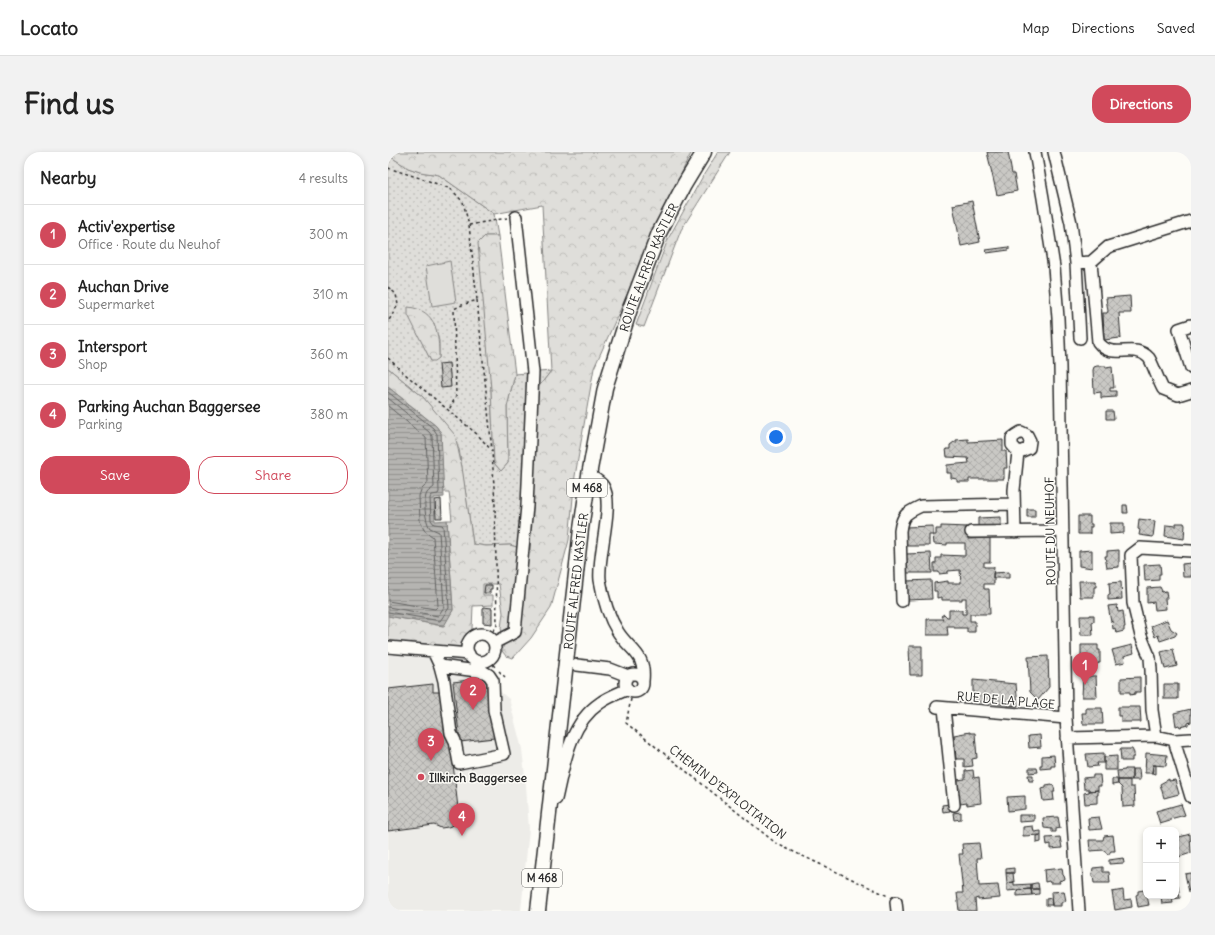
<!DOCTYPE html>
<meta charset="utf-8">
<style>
body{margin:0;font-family:Delius,sans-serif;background:#f2f2f2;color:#222}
.controls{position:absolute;right:12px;bottom:12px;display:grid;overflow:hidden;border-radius:8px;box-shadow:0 2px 6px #0003}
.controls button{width:36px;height:36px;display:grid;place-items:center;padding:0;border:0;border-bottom:1px solid #e0e0e0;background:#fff;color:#222;font:20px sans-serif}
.you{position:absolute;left:388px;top:285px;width:14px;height:14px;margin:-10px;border:3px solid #fff;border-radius:50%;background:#1a73e8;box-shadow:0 0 0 6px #1a73e833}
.badge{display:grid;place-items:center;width:26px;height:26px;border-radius:50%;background:#d1495b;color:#fff;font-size:13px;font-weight:700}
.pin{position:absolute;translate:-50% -33px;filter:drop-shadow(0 1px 2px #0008)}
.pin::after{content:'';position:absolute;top:21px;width:14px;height:12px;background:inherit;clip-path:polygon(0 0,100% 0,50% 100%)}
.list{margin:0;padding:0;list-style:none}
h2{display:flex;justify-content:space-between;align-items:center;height:52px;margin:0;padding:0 16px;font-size:17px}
h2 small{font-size:13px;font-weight:400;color:#767676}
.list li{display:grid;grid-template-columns:26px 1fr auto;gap:12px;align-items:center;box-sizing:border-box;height:60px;padding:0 16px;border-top:1px solid #e0e0e0}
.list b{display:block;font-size:15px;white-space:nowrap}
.list p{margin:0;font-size:13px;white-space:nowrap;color:#767676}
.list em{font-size:13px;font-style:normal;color:#767676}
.actions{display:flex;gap:8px;padding:12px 16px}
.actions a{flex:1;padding:9px 0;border:1px solid #d1495b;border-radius:16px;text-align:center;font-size:14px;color:#d1495b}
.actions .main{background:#d1495b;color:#fff}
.map{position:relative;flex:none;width:803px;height:759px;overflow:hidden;border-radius:16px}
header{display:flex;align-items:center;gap:24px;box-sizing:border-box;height:56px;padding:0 20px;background:#fff;border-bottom:1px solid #e0e0e0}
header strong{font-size:19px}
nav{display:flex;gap:22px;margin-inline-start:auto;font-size:14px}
.intro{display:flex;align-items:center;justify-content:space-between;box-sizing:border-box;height:96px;padding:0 24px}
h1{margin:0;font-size:28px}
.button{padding:10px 18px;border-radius:16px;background:#d1495b;color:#fff;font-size:14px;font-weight:700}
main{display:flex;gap:24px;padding:0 24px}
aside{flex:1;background:#fff;border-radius:16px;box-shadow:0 2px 6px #0003}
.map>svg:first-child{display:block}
.built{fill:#edece8}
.grass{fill:url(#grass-dots);stroke:#858482;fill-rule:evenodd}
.forest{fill:url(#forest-crowns);stroke:#858482}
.pitch{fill:#dfdeda;stroke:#858482}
.water{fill:url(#water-rules);stroke:#7e7d7b}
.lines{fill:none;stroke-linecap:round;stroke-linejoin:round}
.shore{stroke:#626261;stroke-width:1}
.building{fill:url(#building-cross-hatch);stroke:#2b2b2b}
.minor-casing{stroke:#2b2b2b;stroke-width:14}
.major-casing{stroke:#2b2b2b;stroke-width:17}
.path{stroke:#2b2b2b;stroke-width:1.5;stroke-dasharray:3 3;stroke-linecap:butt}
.minor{stroke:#fdfcf7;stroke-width:11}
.major{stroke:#fdfcf7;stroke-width:14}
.poi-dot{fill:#d1495b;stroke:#fdfcf7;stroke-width:1.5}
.labels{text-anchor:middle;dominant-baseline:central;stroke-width:3;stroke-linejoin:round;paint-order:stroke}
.shield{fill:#fdfcf7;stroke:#6a6a68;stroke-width:1}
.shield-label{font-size:11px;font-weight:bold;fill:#2b2b2b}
.street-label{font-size:12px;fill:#2b2b2b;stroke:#fdfcf7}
.poi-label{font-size:12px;font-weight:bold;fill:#2b2b2b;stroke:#fdfcf7;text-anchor:start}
</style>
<header>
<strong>Locato</strong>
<nav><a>Map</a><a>Directions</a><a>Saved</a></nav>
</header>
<div class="intro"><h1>Find us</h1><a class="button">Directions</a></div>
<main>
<aside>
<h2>Nearby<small>4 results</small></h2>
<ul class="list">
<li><span class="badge">1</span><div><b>Activ'expertise</b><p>Office · Route du Neuhof</p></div><em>300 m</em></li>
<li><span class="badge">2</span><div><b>Auchan Drive</b><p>Supermarket</p></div><em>310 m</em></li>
<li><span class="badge">3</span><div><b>Intersport</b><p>Shop</p></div><em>360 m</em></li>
<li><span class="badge">4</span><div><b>Parking Auchan Baggersee</b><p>Parking</p></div><em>380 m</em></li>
</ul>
<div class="actions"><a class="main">Save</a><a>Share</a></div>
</aside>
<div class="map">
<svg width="803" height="759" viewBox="0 0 803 759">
<defs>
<pattern id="grass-dots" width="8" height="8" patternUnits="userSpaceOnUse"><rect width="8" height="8" fill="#dfdeda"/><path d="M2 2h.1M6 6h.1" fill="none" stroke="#c0bfbb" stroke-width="1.8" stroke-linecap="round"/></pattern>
<pattern id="forest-crowns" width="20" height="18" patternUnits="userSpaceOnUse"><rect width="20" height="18" fill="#dfdeda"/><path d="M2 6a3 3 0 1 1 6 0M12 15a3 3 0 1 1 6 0" fill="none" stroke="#c0bfbb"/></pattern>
<pattern id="water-rules" width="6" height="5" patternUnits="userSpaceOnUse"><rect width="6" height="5" fill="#b5b4b1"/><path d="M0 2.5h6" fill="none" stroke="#939390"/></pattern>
<pattern id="building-cross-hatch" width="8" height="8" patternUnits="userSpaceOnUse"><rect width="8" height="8" fill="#c9c8c4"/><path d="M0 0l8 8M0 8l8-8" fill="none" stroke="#adaca9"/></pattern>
</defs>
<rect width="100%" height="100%" fill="#fdfcf7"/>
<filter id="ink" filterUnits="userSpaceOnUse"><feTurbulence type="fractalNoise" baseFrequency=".025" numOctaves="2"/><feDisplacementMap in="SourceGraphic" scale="8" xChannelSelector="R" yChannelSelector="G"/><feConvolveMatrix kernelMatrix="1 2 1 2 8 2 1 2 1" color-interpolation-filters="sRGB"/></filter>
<g filter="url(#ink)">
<!-- built -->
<path class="built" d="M0 502 53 506 101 512 110 526V538L121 547 134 597 138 633 141 677 133 759H0Z"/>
<!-- grass -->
<path class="grass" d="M0 3 20 16 32 20 51 23 106 62 110 84H97L106 311 113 319 120 311 119 255 127 222 163 219 149 237 142 399 122 393 98 394 85 392 71 297 35 245 0 216ZM46 171 51 189V206L43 209 29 180Z"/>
<!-- forest -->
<path class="forest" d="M0 0H304L300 7 206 216 187 324 181 388 163 456 143 486 125 506 118 504 114 499 116 492 113 476 115 461 111 432H95V443H105V453L85 454 84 477 75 488 72 496H53L0 490V464L55 474 65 458 59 368H64L61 340H55L53 281 48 274 0 235V216L35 245 67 283 74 315 85 392 98 394 122 393 142 399 149 237 163 219 154 53 106 62 51 23 32 20 20 16 0 3Z
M330 0H342L293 78 256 175 248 173 280 87 315 24Z
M97 84H110L127 222 119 255 120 311 113 319 106 311 103 237 90 91Z
M20 155C49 158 51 182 51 206L47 209H43L20 163Z"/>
<!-- pitch -->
<path class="pitch" d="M62 109 68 150 44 154 38 114Z"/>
<!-- water -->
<path class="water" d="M0 235 48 274 53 281 56 345 46 346 47 369 59 368 65 458 56 474 0 464Z"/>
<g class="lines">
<!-- shore -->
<path class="shore" d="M0 240 45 276 49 282 51 340 50 342 44 343 42 346 43 368 46 372 54 373 55 374 61 456 52 469 0 460
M0 246 41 280 44 284 46 335C44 337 41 338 39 341 35 347 37 370 42 376L51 380 56 455 50 464 0 455
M0 254 38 286 40 331 33 338 31 344 32 369 36 378 45 385 50 454 47 457 0 449"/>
</g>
<!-- building -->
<path class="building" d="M599 0H620L624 22H626L629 39 609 43Z
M584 49 592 90 573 94 565 53Z
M621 95V98L599 101 598 98Z
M742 144 743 161H731L733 187 732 186 716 188 715 161H719L720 159 718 146Z
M61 211 63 235 53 236 51 212Z
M709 214H718V216L724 215 726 236H722V239H728V245L713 246V240L706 241 705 218 706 215Z
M718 259H725L726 267H718Z
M580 287V290L615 288V299H618L619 316H616V327H581V330H569V327L563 326V321H559V313L581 311 580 306 559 305 558 297H562V293L566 290 568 291V288Z
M53 347 54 366H48L47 348Z
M735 353H739L740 361H735Z
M639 357H647V365H639Z
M690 364H702V372H704V375H702V382H690Z
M613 365V374H590V366Z
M751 367 767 369 765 385 751 383 752 378 750 377Z
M722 371H736V381L722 382Z
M788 371H796L797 373 796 387 777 384 778 373 788 374Z
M545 374V383H541V394H517V375Z
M553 374 580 375V387L602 386V410H596V415H606L605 426H606V432H596V437H601L602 462H582V469H587V480H579V476H566V474H559L560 483H539V467H555L553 464 556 462 559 465H561V458H574V462H578V446H574V448H554V445L549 446V439H546V431L560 429V431H573L572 418 560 419V421L551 422V420H546V411H548V406H553V403L577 404V391H559V393L546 392 545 383H548V377H553Z
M704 398V416L691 414V399Z
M731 398V415L719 416 717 404H719V399Z
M543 401 544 421H518V402Z
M803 411V425H795L794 412Z
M772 412 773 422H771V428L757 429 756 413Z
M621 420V426H605V421Z
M543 428 544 447 519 448 518 429Z
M691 429H708V435H706V445H692Z
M733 430 734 447 720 448V443H722L721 431Z
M97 433H104V437H102V441H96Z
M772 435 774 439 773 440 778 439 779 446H777L778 457 767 458 766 450 759 451V436Z
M729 453 730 460 735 459 737 475H736V479L728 481 727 476 725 477 724 469 723 470 720 454Z
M95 455 104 456V472L95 471Z
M702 463H706V469L704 470 705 483H693L692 464H702Z
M779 468 783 477 789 481 787 484 772 489 770 483 767 485 763 474Z
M693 493H710V498H712V511H710V512H698V504H693Z
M744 493 746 501 736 504 737 510 728 512 724 498Z
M521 494H534V523H522Z
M785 497 789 514 777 517 773 500Z
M660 504 661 535 650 548 642 540 640 505Z
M695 524H708L709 545H694Z
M752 525V540H747V542L742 543V540H733V526Z
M98 526 106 586 72 590 65 530Z
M585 528 628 532 630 554 585 549Z
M45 532V540H53L59 585H62L71 665 66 673 60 675 53 676 46 673 0 679V537Z
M776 532H790V547H776Z
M730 555H752L753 570H733V564H730Z
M698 556H714L715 572H695L694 561H698Z
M803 557V570L800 571V573L792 575 791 573 788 574 786 561Z
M582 580V581H587L589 606 584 607 585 614 576 615V607H568L566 583Z
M652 583 653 595 641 596 640 584Z
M732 597H744L746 601V605H744V609H733Z
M716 601V611H709L710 614 700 615 698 602Z
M758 601 779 603 778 614 765 613 764 621H757Z
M666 603 667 614H663V616L652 617V613H654V604Z
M729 604V618H716V605Z
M765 613H768V622L764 621Z
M641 616H649L650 620 641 621Z
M737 617H744V628H730L729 619 737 618Z
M744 617H751L752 628H744Z
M585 618 586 626 591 625 593 651 579 653V651L572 652 569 628 577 627V619Z
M640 623H645V629H641Z
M705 623H712L713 634H710V638L701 639V637H696L695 626 705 625Z
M724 627H729L730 632 724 633Z
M781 627V629L787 628 791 642 776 646 772 632Z
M730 628H742V635H746L747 654 735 655 734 636 730 632Z
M664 632 666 635 667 640H665L666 648 655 649 653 637 658 636V633Z
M710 638V643H709V651L697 652 696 641 701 640V639Z
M637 644V657L620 659 619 645Z
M561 652 562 659 555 660 554 653Z
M793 652 797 663 782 667V669L772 672 768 659Z
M573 660V667L566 668 565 661Z
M631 663H646V669L631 670Z
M670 665 672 676 668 677V680H664V677L656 676 655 666Z
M711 665 714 677 701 678 700 666Z
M645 674 646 680 653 679V683L635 684V675Z
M802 682 803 701 791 705 788 686Z
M653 683V690L649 691V684Z
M725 683 727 699H723L720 703 716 698 702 699 701 688H715L716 684Z
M672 685 674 696 663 697V692L659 693 658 686Z
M591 691 593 706H589L591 734 610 733 612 746 590 748V746L587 747 588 759H571L569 741H575L571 702H575L574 692Z
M735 706 736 711 721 712V708Z
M715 715V720H721L722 731H706L705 724H704V722L705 716Z
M626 716V721H618V717Z
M674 716 675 723 676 724 677 727 671 729 672 731H662L661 729 657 730 656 718Z
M618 721H625L626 730 619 731Z
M803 721V740H801L797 722Z
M626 730V733L643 732V737L619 739V731Z
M648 731H650L651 737H643V732Z
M788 734H790L792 746 784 747 785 751 774 752 773 744H788Z
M643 737H651V742L644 743Z
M643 737 644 743 629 744V738Z
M735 738 736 748 743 747 744 755 727 758 724 740Z
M756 738V741H758V744H759L761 753 750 755 748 743 750 742V739Z
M676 739 678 749 673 751V754H664L663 740Z
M663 746 664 753H658V747Z"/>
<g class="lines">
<defs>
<path id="minor" d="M647 0 655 46 666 115 670 166 672 215 678 566 691 759
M666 0 683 71 688 111 703 110 720 95 803 69
M703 110 710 190C725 210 745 189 761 206 764 210 771 230 775 237L790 243 803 239
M688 111 692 186
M803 173 791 177 803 216
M201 323C206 326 212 329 215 334 227 352 209 404 212 428 215 446 220 464 230 480 242 499 258 501 255 529
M583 380 675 379
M627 380 626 338 630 300 634 299 641 296 642 289 639 283 633 280 628 283 624 286V293L630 300
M514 449 512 379C514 363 518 361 533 354L626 352
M79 496a14 14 0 1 1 28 0a14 14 0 1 1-28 0Z
M106 491 127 480 139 354 145 220 128 65
M0 495 81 502
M45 499 52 514 56 529 63 581 67 589 71 611 116 602 106 558 105 529 101 523 96 520 52 514
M189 513 222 517 240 524
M237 531a9 9 0 1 1 18 0a9 9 0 1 1-18 0Z
M549 555 678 566
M556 556 566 653
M768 584 764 558 763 518 762 506 753 484 745 451 743 403 752 396 803 399
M679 586 768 584 786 588 803 587
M786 588 803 645
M168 647C176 613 181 572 212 551 220 545 231 541 240 537
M508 750 509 759"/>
<g id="major">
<path id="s1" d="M150 759 193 377 201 323 217 236 242 157 271 81 296 33 316 0"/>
</g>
</defs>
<!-- minor casing -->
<use href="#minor" class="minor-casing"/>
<!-- major casing -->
<use href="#major" class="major-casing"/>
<!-- path -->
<path class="path" d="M29 0H30
M0 16 35 27 63 37 75 50 81 73 89 148 74 153 66 157 68 244 61 258
M81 73 119 66
M0 135 8 142 10 153 0 170
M89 148 104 299
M0 206 17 222 90 283 104 299 107 353 109 473 105 480
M101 508 107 515
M111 519 117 525
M243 547 238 571 389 692 500 744"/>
<!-- minor -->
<use href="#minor" class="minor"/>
<!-- major -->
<use href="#major" class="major"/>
</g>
</g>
<!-- markers -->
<circle class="poi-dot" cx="33" cy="625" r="4"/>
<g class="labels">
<!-- shield labels -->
<g class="shield">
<rect x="179" y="327" width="40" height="18" rx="3"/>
<rect x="134" y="717" width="40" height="18" rx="3"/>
</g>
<g class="shield-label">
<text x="199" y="336">M 468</text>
<text x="154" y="726">M 468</text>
</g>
<!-- street labels -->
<g class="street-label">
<text stroke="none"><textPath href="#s1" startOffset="656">ROUTE ALFRED KASTLER</textPath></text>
<text transform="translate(662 379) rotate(-91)">ROUTE DU NEUHOF</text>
<text stroke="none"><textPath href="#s1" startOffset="332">ROUTE ALFRED KASTLER</textPath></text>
<text transform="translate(618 548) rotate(5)">RUE DE LA PLAGE</text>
<text transform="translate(340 640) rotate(38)">CHEMIN D'EXPLOITATION</text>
</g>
<!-- poi labels -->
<g class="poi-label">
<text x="41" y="625">Illkirch Baggersee</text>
</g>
</g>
</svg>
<div class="controls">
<button>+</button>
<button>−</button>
</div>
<div class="you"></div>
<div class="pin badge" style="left:697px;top:533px">1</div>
<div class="pin badge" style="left:85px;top:558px">2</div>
<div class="pin badge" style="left:43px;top:609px">3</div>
<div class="pin badge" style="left:74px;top:684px">4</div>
</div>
</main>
